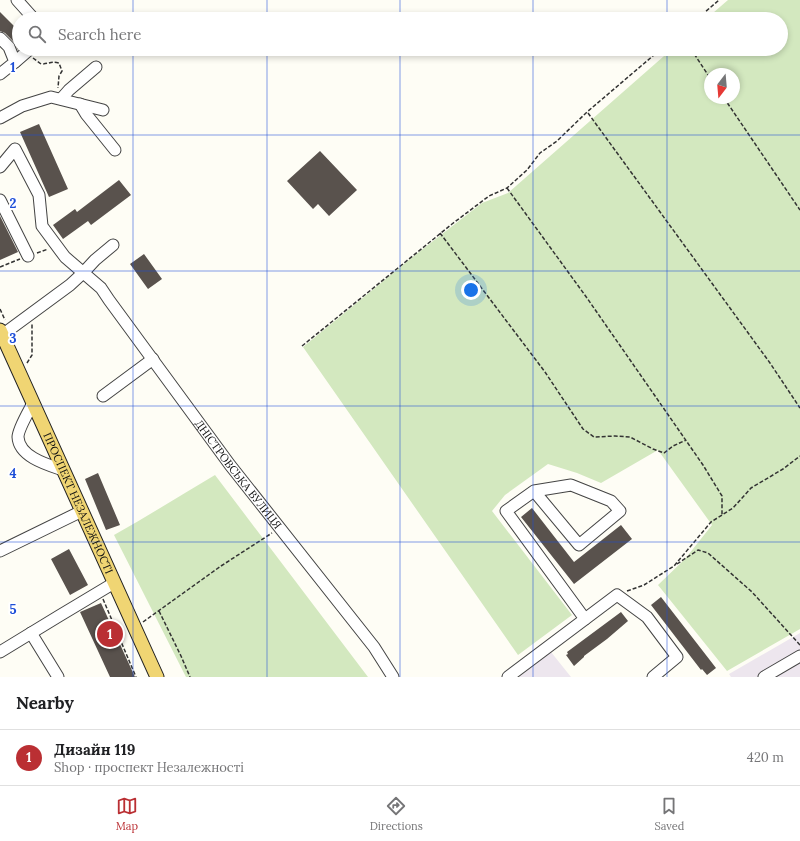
<!DOCTYPE html>
<meta charset="utf-8">
<style>
body{margin:0;font-family:Lora,serif;background:#f2f2f2;color:#202124}
.compass{position:absolute;left:704px;top:68px;width:36px;height:36px;border-radius:50%;background:#fff;box-shadow:0 2px 6px #0003;rotate:196deg}
.you{position:absolute;left:471px;top:290px;width:14px;height:14px;margin:-10px;border:3px solid #fff;border-radius:50%;background:#1a73e8;box-shadow:0 0 0 6px #1a73e833}
.badge{display:grid;place-items:center;width:26px;height:26px;border-radius:50%;background:#ba2f33;color:#fff;font-size:13px;font-weight:700}
.pin{position:absolute;translate:-50% -50%;border:2px solid #fff;box-shadow:0 1px 4px #0006}
.list{margin:0;padding:0;list-style:none}
h2{display:flex;justify-content:space-between;align-items:center;height:52px;margin:0;padding:0 16px;font-size:17px}
h2 small{font-size:13px;font-weight:400;color:#757577}
.list li{display:grid;grid-template-columns:26px 1fr auto;gap:12px;align-items:center;box-sizing:border-box;height:56px;padding:0 16px;border-top:1px solid #e0e0e0}
.list b{display:block;font-size:15px;white-space:nowrap}
.list p{margin:0;font-size:13px;white-space:nowrap;color:#757577}
.list em{font-size:13px;font-style:normal;color:#757577}
.icon{flex:none;width:22px;height:22px;fill:none;stroke:currentColor;stroke-width:2;stroke-linecap:round;stroke-linejoin:round}
.map{position:relative;flex:none;width:800px;height:677px;overflow:hidden}
.search{position:absolute;background:#fff;box-shadow:0 2px 6px #0003;left:12px;right:12px;top:12px;height:44px;display:flex;align-items:center;gap:10px;box-sizing:border-box;padding:0 14px;border-radius:22px;color:#757577;font-size:15px}
.sheet{height:108px;background:#fff}
nav{display:flex;justify-content:space-around;align-items:center;box-sizing:border-box;height:56px;border-top:1px solid #e0e0e0;background:#fff;font-size:11px;color:#757577}
nav a{display:grid;justify-items:center;gap:2px}
nav .on{color:#ba2f33}
.map>svg:first-child{display:block}
.industrial{fill:#ede6ee}
.green{fill:#d3e8bf;fill-rule:evenodd}
.building{fill:#59524d}
.lines{fill:none;stroke-linecap:round;stroke-linejoin:round}
.minor-casing{stroke:#444;stroke-width:13}
.major-casing{stroke:#222;stroke-width:15}
.path{stroke:#333;stroke-width:1.5;stroke-dasharray:4 2;stroke-linecap:butt}
.minor{stroke:#fff;stroke-width:11}
.major{stroke:#f0d573;stroke-width:13}
.grid{fill:none;stroke:#1d4ed8;stroke-width:1;stroke-opacity:0.55}
.labels{text-anchor:middle;dominant-baseline:central;stroke-width:4;stroke-linejoin:round;paint-order:stroke}
.street-label{font-size:11px;fill:#111;stroke:#fff}
.grid-label{font-size:13px;text-anchor:middle;font-weight:bold;fill:#1d4ed8;stroke:#fff;stroke-width:4;stroke-linejoin:round;paint-order:stroke}
</style>
<div class="map">
<svg width="800" height="677" viewBox="0 0 800 677">
<rect width="100%" height="100%" fill="#fefdf5"/>
<!-- industrial -->
<path class="industrial" d="M800 633V677H731L729 674Z
M551 652 571 677H519Z"/>
<!-- green -->
<path class="green" d="M728 0H800V629L727 671 658 585 685 559 712 525 658 450 601 483 577 473 548 464 505 495 492 511 572 615 518 655 303 347 410 259 482 203 508 193 672 49H781V19H706ZM710 74H734V98H710Z
M215 475 368 677H186L114 535C148 516 181 495 215 475Z"/>
<!-- building -->
<path class="building" d="M0 12 19 31V49L18 50 14 42 5 33 0 31Z
M39 124 68 189 49 197 20 132Z
M320 151 357 190 329 216 318 204 313 209 287 181Z
M119 180 131 195 91 225 88 221 63 239 53 225 75 209 77 212Z
M0 216 18 252 0 260Z
M144 254 162 279 148 289 130 264Z
M98 473 120 525 106 530 85 479Z
M532 508 574 562 621 525 632 539 574 584 521 517Z
M69 549 88 585 70 595 51 559Z
M661 597 716 668 707 675 702 669 701 670 651 605Z
M101 603 135 677H110L80 612Z
M621 612 628 621 607 639 584 656V657L574 666 566 655 568 654 567 652Z"/>
<g class="lines">
<defs>
<g id="minor">
<path d="M17 0 34 19"/>
<path d="M0 38 9 47 15 62 0 74"/>
<path d="M15 62 30 49"/>
<path d="M61 99 69 90 96 67"/>
<path d="M80 104 86 114 115 150"/>
<path d="M0 118 22 106 51 97 103 110"/>
<path id="s1" d="M0 167 15 149 39 195 42 226 65 257 101 288 109 300 230 465 374 647 393 677"/>
<path d="M0 200 28 256"/>
<path d="M2 335 70 285 83 273 95 260 113 245"/>
<path d="M103 396 153 359"/>
<path d="M33 403C29 411 18 429 18 437 19 457 48 465 63 470"/>
<path d="M534 491 579 545 620 511 611 501 571 485 534 491 506 511 585 619"/>
<path d="M0 551 82 511"/>
<path d="M31 633 58 677"/>
<path d="M0 652 59 616 114 583"/>
<path d="M508 677 617 595 647 617 677 657 653 677"/>
<path d="M764 677 800 656"/>
</g>
<g id="major">
<path id="s2" d="M0 330 157 677"/>
</g>
</defs>
<!-- minor casing -->
<use href="#minor" class="minor-casing"/>
<!-- major casing -->
<use href="#major" class="major-casing"/>
<!-- path -->
<path class="path" d="M697 19 719 0
M691 49 710 78
M33 58 41 64C49 64 50 61 59 63L62 71 59 76 58 88
M724 98 800 210
M588 113 770 363 800 408
M507 188 587 298 703 465 722 496V515
M440 233 545 372 583 429 594 437 615 436 630 437 653 449 664 453 673 446 686 440
M37 253 48 249
M0 267 20 259
M0 309 5 320
M302 346 452 224 489 196 507 188 527 170 540 153 557 141 587 112 661 49
M27 363 32 355V324
M677 564 698 550 708 553 752 592 800 645
M627 591 644 585 674 566 711 522 733 508 751 488 783 469 800 456
M103 599 136 677
M159 611 181 656 190 677
M143 622 221 566 272 533"/>
<!-- minor -->
<use href="#minor" class="minor"/>
<!-- major -->
<use href="#major" class="major"/>
</g>
<!-- grid -->
<path class="grid" d="M133 0V19M267 0V19M400 0V19M533 0V19M667 0V19M133 49V677M267 49V677M400 49V677M533 49V677M667 49V677M0 135H800M0 271H800M0 406H800M0 542H800"/>
<g class="labels">
<!-- street labels -->
<g class="street-label">
<text stroke="none"><textPath href="#s1" startOffset="424">ДНІСТРОВСЬКА ВУЛИЦЯ</textPath></text>
<text stroke="none"><textPath href="#s2" startOffset="190">ПРОСПЕКТ НЕЗАЛЕЖНОСТІ</textPath></text>
</g>
</g>
<g class="grid-label">
<text x="13" y="72">1</text>
<text x="13" y="208">2</text>
<text x="13" y="343">3</text>
<text x="13" y="478">4</text>
<text x="13" y="614">5</text>
</g>
</svg>
<svg class="compass" viewBox="-18 -18 36 36"><path d="M0-13l5 13h-10z" fill="#e53935"/><path d="M0 13l5-13h-10z" fill="#757577"/></svg>
<div class="you"></div>
<div class="pin badge" style="left:110px;top:634px">1</div>
<div class="search"><svg class="icon" aria-label="search" viewBox="0 0 24 24"><circle cx="10" cy="10" r="6"/><path d="M15 15l6 6"/></svg>Search here</div>
</div>
<section class="sheet">
<h2>Nearby<small></small></h2>
<ul class="list">
<li><span class="badge">1</span><div><b>Дизайн 119</b><p>Shop · проспект Незалежності</p></div><em>420 m</em></li>
</ul>
</section>
<nav>
<a class="on"><svg class="icon" aria-label="map" viewBox="0 0 24 24"><path d="M3 6l6-2 6 2 6-2v14l-6 2-6-2-6 2zM9 4v14M15 6v14"/></svg>Map</a>
<a><svg class="icon" aria-label="directions" viewBox="0 0 24 24"><path d="M12 3l9 9-9 9-9-9zM9 14v-3h6M13 9l2 2-2 2"/></svg>Directions</a>
<a><svg class="icon" aria-label="saved" viewBox="0 0 24 24"><path d="M7 4h10v16l-5-4-5 4z"/></svg>Saved</a>
</nav>
